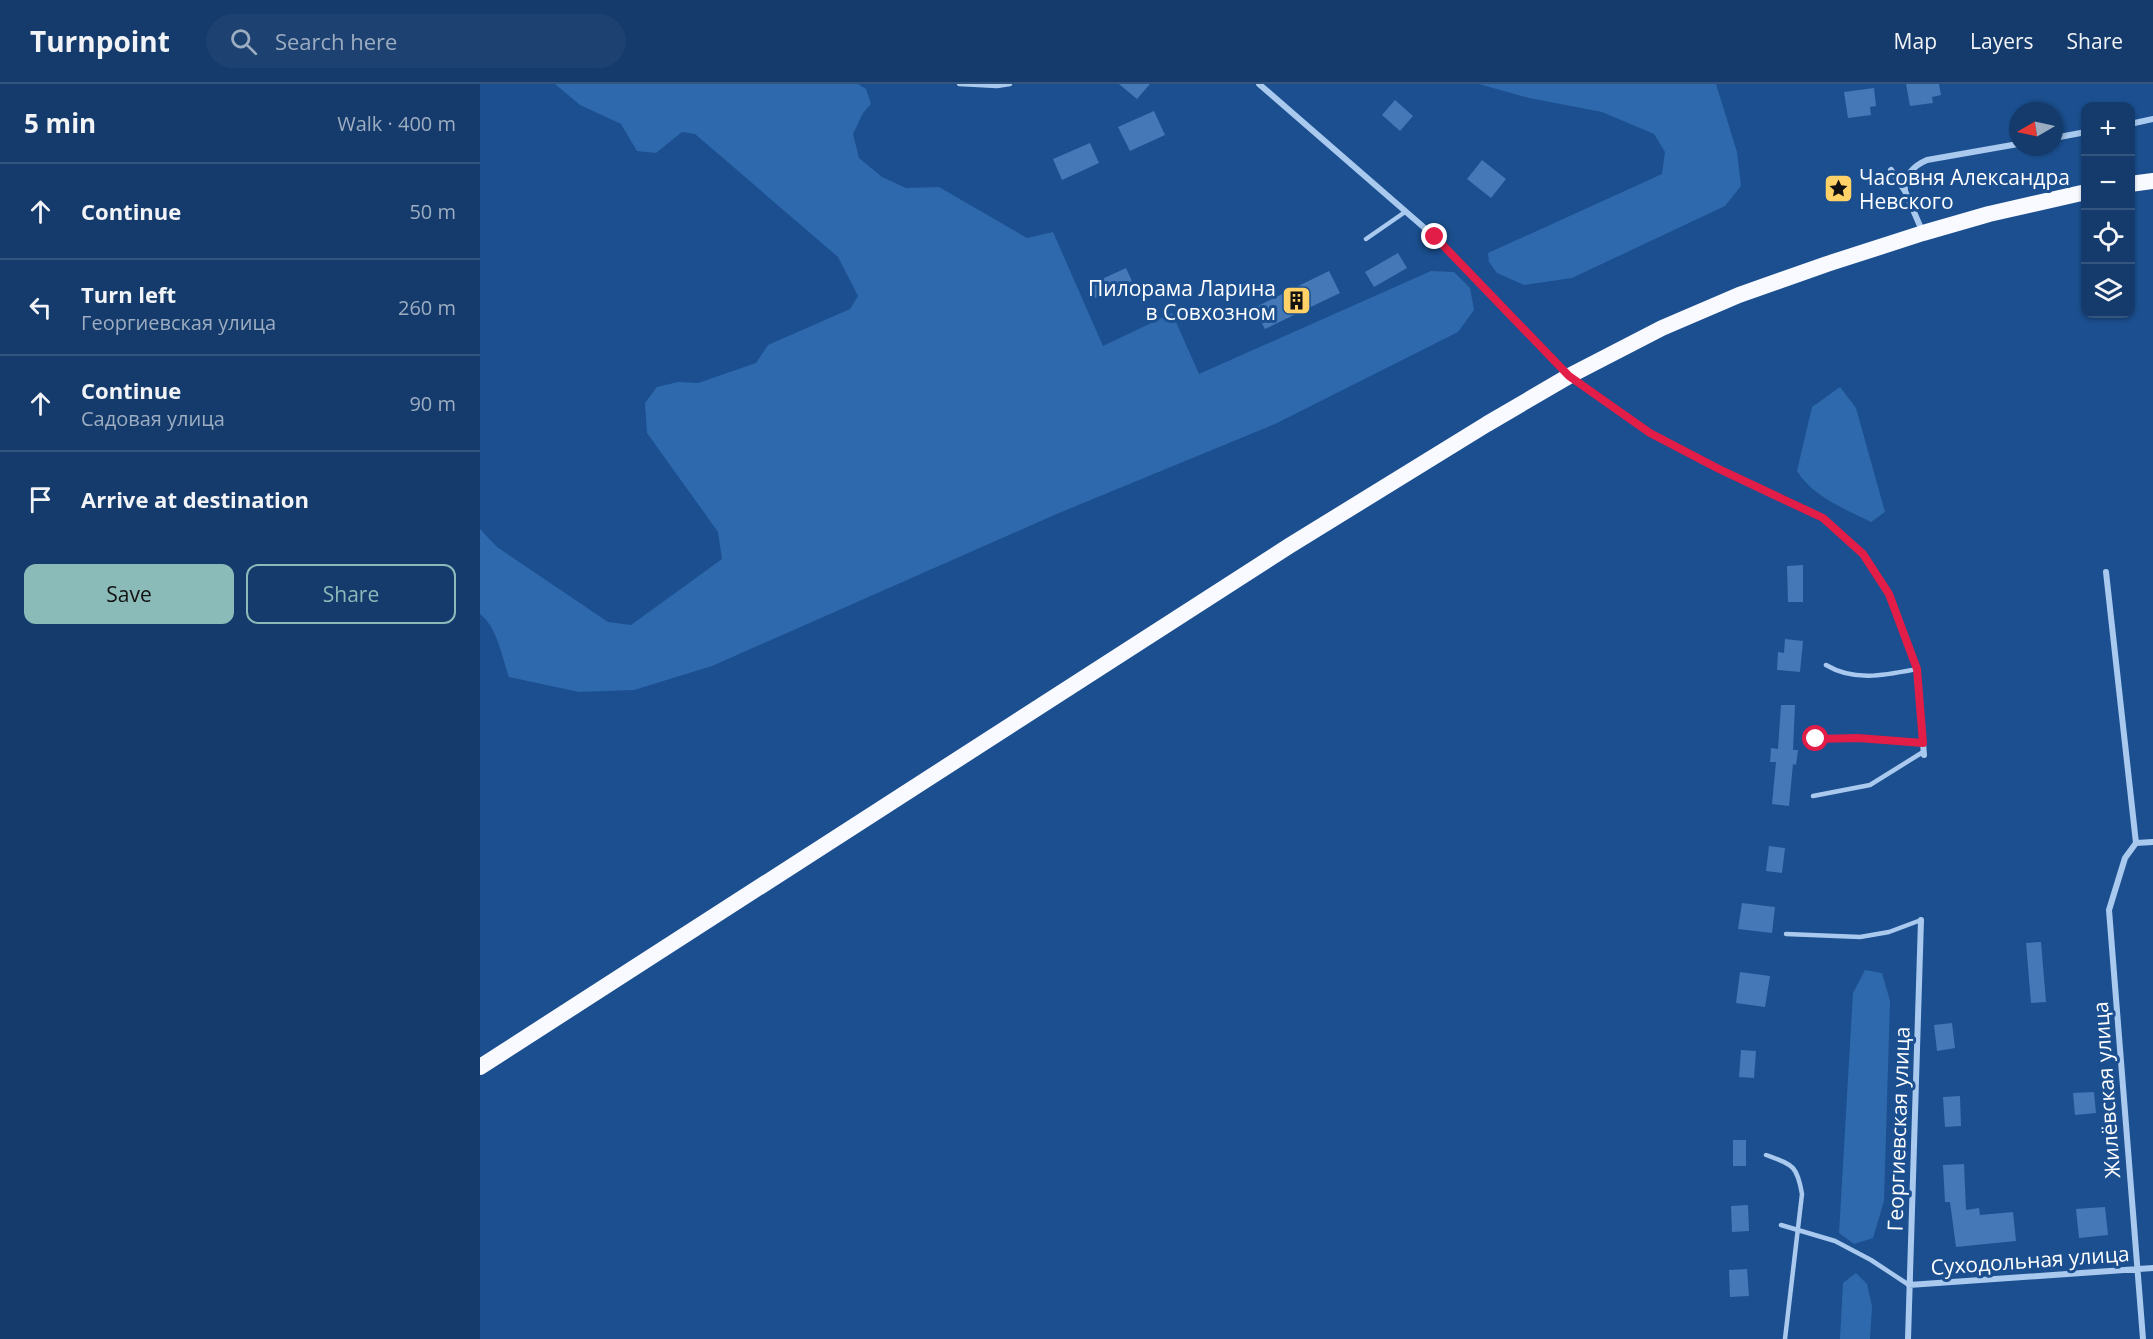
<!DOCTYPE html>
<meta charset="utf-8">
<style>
body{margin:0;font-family:"Open Sans",sans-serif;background:#1d4271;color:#f1f3f6}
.controls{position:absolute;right:18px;top:18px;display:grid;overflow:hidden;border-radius:12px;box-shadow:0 2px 4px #0004}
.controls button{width:54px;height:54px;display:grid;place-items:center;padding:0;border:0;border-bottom:2px solid #33557e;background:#143b6b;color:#f1f3f6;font:30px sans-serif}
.compass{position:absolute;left:1529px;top:18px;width:54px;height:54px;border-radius:50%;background:#143b6b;box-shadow:0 2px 4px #0004;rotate:261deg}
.stop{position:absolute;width:18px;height:18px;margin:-14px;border:4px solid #e11d48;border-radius:50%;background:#fff}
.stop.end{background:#e11d48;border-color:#fff;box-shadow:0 2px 6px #0008}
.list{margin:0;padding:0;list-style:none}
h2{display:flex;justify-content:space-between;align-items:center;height:78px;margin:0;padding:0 24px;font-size:26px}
h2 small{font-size:20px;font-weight:400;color:#9dadc1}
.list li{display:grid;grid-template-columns:39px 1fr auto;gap:18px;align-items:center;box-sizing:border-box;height:96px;padding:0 24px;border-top:2px solid #33557e}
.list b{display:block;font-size:22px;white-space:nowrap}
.list p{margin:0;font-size:20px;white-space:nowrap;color:#9dadc1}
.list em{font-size:20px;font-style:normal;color:#9dadc1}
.actions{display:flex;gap:12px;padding:18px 24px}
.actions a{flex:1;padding:14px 0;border:2px solid #8bbbb9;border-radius:12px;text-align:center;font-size:21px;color:#8bbbb9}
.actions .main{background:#8bbbb9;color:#111}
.icon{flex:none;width:33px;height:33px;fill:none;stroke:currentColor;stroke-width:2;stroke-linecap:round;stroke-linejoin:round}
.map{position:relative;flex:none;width:1673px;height:1255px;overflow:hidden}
header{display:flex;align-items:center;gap:36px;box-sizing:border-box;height:84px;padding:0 30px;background:#143b6b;border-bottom:2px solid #33557e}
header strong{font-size:28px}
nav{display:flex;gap:33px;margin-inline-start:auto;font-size:21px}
.search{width:420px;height:54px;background:#1d4271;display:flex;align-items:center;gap:15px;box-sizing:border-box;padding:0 21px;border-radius:33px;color:#9dadc1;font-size:22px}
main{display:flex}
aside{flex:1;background:#143b6b}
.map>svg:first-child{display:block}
.green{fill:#2e69ad}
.building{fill:#4478b7}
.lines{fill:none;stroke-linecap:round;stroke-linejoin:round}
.service{stroke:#a9c9ee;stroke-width:4.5}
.minor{stroke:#a9c9ee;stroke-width:6}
.trunk{stroke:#f8faff;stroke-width:16}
.route{stroke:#e11d48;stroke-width:8}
.labels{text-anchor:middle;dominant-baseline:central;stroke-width:6;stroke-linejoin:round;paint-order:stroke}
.poi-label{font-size:21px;fill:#fff;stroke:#1b4f8f;text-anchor:start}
.street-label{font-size:21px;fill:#fff;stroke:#1b4f8f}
</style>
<header>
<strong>Turnpoint</strong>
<div class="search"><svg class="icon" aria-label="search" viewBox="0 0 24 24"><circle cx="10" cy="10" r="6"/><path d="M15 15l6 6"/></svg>Search here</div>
<nav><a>Map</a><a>Layers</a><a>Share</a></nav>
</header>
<main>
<aside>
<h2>5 min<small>Walk · 400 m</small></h2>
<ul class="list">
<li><svg class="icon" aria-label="ahead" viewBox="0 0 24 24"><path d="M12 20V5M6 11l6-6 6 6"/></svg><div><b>Continue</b></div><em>50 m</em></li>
<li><svg class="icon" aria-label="left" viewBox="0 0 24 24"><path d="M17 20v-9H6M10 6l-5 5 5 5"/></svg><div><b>Turn left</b><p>Георгиевская улица</p></div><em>260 m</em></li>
<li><svg class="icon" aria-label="ahead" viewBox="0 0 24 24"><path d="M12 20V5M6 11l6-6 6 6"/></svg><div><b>Continue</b><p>Садовая улица</p></div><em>90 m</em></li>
<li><svg class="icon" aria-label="arrive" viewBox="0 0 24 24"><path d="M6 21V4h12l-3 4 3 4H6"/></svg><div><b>Arrive at destination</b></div></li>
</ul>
<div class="actions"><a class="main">Save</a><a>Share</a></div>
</aside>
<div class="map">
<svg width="1673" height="1255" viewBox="0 0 1673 1255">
<rect width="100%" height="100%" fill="#1b4f8f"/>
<!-- green -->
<path class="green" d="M75 0H378L386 5 391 20 383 29 373 50 379 74 402 93 426 104 459 103 547 154 573 148 623 262 692 229 719 290 951 187 974 188 990 204 994 226 978 248 795 340 579 429 232 582 154 606 99 608 29 593C22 573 17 543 0 530V445L17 463 128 538 151 541 242 475 238 448 167 349 165 319 177 303 198 298 218 299 276 279 288 261 370 225 378 212 358 173 215 50 202 48 176 69 157 67 141 40 100 21Z
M999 0H1236L1257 68 1261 102 1245 122 1092 194 1044 201 1017 189 1009 178 1008 169 1182 90 1185 68 1174 50 1122 28 1049 14Z
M1360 303 1376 324 1405 428 1391 438C1365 425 1332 412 1317 387L1332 323Z
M1385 886 1402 889 1410 917 1404 1117 1393 1154 1374 1160 1359 1149 1373 909Z
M1376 1189 1387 1200 1392 1222 1390 1255H1360L1363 1199Z"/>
<!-- building -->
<path class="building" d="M639 0H670L657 15Z
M1426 0H1459L1461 11 1452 13 1453 19 1430 22Z
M1394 4 1396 22 1390 23 1391 31 1368 34 1364 8Z
M915 16 933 32 920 47 902 31Z
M674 27 685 51 650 67 638 43Z
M610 59 619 79 582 96 573 75Z
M1002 76 1026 95 1011 114 987 95Z
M918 169 927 184 894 203 885 188Z
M646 184 652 197 615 214 609 201Z
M849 187 860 209 785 245 774 224Z
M1323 481V518H1308L1307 482Z
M1305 555 1323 557 1320 588 1297 586 1298 568 1304 569Z
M1301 621H1315L1313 666H1318L1316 681 1313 680 1309 722 1292 720 1296 678H1290L1291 664 1298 665Z
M1289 762 1305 764 1302 789 1286 787Z
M1262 819 1295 823 1292 849 1258 845Z
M1561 858 1566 918 1551 919 1546 859Z
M1260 888 1290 892 1285 923 1256 919Z
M1472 939 1475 964 1457 967 1454 941Z
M1261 966 1276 967 1274 994 1259 993Z
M1614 1008 1616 1029 1595 1031 1593 1009Z
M1480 1012 1481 1042 1465 1043 1463 1013Z
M1253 1056H1266V1082H1253Z
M1484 1080 1486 1126 1499 1124 1500 1131 1533 1128 1536 1157 1476 1163 1470 1118H1465L1463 1081Z
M1268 1121 1269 1147 1252 1148 1251 1122Z
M1625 1123 1628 1151 1599 1154 1596 1125Z
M1267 1185 1269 1212 1250 1213 1249 1186Z"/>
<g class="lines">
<!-- service -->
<path class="service" d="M479 0 517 2 530 0
M886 155 925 128
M1346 581C1374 598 1406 591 1437 585
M1336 655 1378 654 1443 659
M1333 712 1390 701 1443 668
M1306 850 1380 853 1409 848 1441 836
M1286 1071C1313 1081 1317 1081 1322 1110L1305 1255
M1301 1141 1355 1157 1391 1176 1429 1201"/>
<!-- minor -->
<path class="minor" d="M779 0 955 153 1089 292 1170 349 1239 385 1343 434 1383 470 1409 510 1437 585 1444 671
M1650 40 1673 35
M1574 54 1606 48
M1411 86 1425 107 1443 149
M1425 107C1424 91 1433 82 1447 76L1538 60
M1626 488 1656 759
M1656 759 1645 774 1629 826 1663 1255
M1656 759 1673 758
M1429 1201 1673 1184
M1428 1255 1441 836"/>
<!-- trunk -->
<path class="trunk" d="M1650 100 1673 97
M0 983 809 462 1007 340 1089 292 1182 244 1259 211 1347 180 1443 149 1509 130 1606 108"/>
</g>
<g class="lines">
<!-- route -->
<path class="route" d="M955 153 1089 292 1170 349 1239 385 1343 434 1383 470 1409 510 1437 585 1443 659 1378 654 1336 655"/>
</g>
<!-- icons -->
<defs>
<symbol id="sight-square" viewBox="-11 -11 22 22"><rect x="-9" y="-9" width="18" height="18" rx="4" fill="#ffd166" stroke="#1b4f8f"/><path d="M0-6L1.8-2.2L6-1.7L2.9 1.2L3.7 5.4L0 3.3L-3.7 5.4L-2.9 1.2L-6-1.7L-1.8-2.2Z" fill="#111"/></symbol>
<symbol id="building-square" viewBox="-11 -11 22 22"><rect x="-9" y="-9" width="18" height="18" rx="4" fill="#ffd166" stroke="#1b4f8f"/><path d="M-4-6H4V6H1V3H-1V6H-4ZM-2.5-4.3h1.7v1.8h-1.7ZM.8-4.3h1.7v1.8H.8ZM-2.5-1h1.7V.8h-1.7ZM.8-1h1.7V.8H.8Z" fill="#111"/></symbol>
</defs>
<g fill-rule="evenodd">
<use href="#sight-square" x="1342" y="88" width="33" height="33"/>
<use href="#building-square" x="800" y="200" width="33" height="33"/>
</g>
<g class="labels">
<!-- poi labels -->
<g class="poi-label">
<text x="1379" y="93">Часовня Александра<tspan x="1379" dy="24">Невского</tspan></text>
<text x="796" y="204" text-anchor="end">Пилорама Ларина<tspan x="796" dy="24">в Совхозном</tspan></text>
</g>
<!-- street labels -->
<g class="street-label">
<text transform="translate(1626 1006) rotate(-94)">Жилёвская улица</text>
<text transform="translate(1418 1045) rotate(-88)">Георгиевская улица</text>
<text transform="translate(1550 1176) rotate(-4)">Суходольная улица</text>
</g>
</g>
</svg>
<div class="controls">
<button>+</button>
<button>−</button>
<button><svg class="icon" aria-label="locate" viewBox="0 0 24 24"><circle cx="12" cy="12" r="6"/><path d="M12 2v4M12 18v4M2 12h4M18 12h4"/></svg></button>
<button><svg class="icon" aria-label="layers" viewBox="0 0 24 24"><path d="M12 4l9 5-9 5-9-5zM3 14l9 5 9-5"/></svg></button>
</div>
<svg class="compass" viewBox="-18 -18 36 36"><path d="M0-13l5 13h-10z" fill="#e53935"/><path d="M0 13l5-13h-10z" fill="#9dadc1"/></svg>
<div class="stop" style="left:1336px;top:655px"></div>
<div class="stop end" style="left:955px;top:153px"></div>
</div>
</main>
